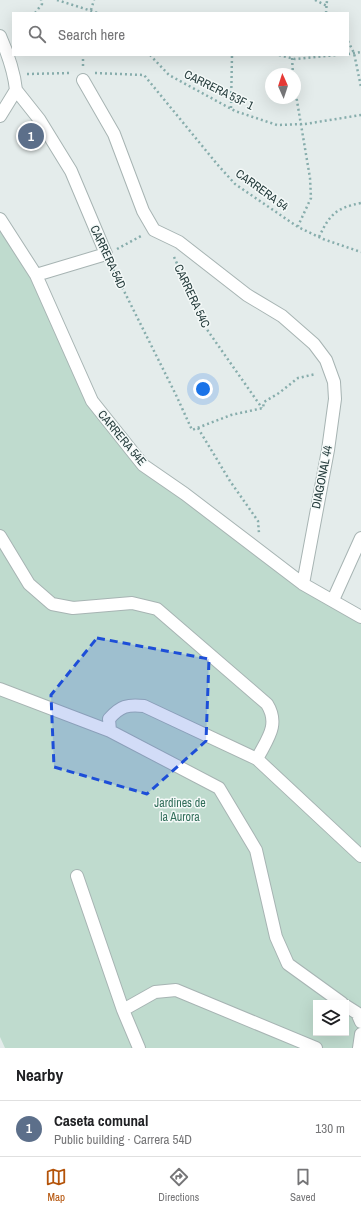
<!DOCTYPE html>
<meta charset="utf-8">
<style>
body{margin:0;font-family:"Archivo Narrow",sans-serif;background:#f6f6f6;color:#202124}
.controls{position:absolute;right:12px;bottom:12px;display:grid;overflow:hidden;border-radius:0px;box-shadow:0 4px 16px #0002}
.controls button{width:36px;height:36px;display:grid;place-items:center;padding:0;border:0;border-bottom:1px solid #e0e0e0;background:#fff;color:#202124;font:20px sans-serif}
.compass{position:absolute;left:265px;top:68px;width:36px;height:36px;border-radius:50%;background:#fff;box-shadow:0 4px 16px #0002;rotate:357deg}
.you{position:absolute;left:203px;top:389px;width:14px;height:14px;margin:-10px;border:3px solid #fff;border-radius:50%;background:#1a73e8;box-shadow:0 0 0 6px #1a73e833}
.badge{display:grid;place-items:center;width:26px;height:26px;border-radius:50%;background:#b45309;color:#fff;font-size:13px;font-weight:700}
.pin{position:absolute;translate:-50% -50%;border:2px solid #fff;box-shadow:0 1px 4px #0006}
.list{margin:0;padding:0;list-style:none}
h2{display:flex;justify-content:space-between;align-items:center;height:52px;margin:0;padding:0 16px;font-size:17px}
h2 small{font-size:13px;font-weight:400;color:#757577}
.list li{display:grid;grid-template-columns:26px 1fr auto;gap:12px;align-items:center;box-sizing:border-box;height:56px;padding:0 16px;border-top:1px solid #e0e0e0}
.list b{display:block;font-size:15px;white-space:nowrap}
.list p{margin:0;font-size:13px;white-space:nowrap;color:#757577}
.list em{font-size:13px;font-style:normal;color:#757577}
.icon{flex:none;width:22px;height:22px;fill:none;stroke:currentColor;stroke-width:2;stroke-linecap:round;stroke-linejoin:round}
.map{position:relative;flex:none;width:361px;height:1048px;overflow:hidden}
.search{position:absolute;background:#fff;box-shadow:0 4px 16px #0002;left:12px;right:12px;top:12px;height:44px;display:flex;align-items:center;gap:10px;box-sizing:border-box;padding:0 14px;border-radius:0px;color:#757577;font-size:15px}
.sheet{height:108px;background:#fff}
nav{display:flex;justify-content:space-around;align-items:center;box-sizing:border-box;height:56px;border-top:1px solid #e0e0e0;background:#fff;font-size:11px;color:#757577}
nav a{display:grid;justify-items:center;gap:2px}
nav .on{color:#b45309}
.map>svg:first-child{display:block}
.green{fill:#bfdbce;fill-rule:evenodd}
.building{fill:#b9c7c5}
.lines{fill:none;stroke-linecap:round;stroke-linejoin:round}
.minor-casing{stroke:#a7b4b3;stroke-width:14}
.path{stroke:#87adac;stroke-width:2.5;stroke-dasharray:2 3;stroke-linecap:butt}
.minor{stroke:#fff;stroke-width:12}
.marked{fill:#1d4ed8;fill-opacity:0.2;stroke:#1d4ed8;stroke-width:3;stroke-dasharray:8 5;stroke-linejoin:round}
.labels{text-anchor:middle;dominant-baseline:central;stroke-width:3;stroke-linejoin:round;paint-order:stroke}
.street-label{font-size:12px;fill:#253c3c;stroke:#f4f9f8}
.park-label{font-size:12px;fill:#336f5b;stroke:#f4f9f8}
</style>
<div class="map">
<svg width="361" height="1048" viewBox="0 0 361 1048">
<rect width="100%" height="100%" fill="#e4eceb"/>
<!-- green -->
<path class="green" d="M0 219 36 275 92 401 143 465 361 617V1048H5L0 1037ZM316 1003H346V1033H316Z"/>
<!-- building -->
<path class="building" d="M34 125 44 142 24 148 18 130Z"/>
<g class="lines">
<defs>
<path id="minor" d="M0 36C8 54 14 71 16 90
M83 80 114 134 143 211 154 230 179 242 247 295 282 316 314 344 326 360 334 382 335 399 328 450 303 584
M16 90 39 119 71 171 106 254 36 275
M0 116 16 90
M0 219 36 275 92 401 143 465 185 494 303 584 361 617
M0 536 29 584 52 604 73 608 132 603 157 609 267 704C280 725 267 739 257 759
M333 600 361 538
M0 689 110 731
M77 876 123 1010
M342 1003 288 964 276 937 256 850 219 788 110 731 109 719C120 706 128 704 144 706L257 759 361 856
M346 1006 357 1013 361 1022
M139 1048 123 1010 155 992 176 990 316 1048
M359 1048 361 1034"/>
</defs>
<!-- minor casing -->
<use href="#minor" class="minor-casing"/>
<!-- path -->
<path class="path" d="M57 0 98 13
M315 0 327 6
M91 10 94 0
M35 13 42 4 41 0
M326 13 327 0
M348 41 354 53 361 87
M348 54 361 52
M150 55 169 75 235 111 277 125 305 124 361 115
M279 55 295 59 337 55
M292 58 293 74
M83 66V55
M95 73 144 75 217 164 235 184 298 227 323 239 361 252
M27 74 72 73
M295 89 310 178 311 198 298 226
M231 108 232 55
M319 237C330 214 336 208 361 203
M117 249 141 236
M174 257 208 331 262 408
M111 265 176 395 192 430 231 415 263 408 264 402 279 393 298 378 316 374
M198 428 230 481 258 521 259 533"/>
<!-- minor -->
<use href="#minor" class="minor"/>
</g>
<!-- marked area -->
<path class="marked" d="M97 638 209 659 206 741 147 794 54 767 51 695Z"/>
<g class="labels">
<!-- street labels -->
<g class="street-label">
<text transform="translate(219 90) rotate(26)">CARRERA 53F 1</text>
<text transform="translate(262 190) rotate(36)">CARRERA 54</text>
<text transform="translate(108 257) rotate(65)">CARRERA 54D</text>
<text transform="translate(192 296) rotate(65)">CARRERA 54C</text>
<text transform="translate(122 438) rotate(50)">CARRERA 54E</text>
<text transform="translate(322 477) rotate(-79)">DIAGONAL 44</text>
</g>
<!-- park labels -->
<g class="park-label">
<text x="180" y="803">Jardines de<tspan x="180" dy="14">la Aurora</tspan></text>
</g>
</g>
</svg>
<div class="controls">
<button><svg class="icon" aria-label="layers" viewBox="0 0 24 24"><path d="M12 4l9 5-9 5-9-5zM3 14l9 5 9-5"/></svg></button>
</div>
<svg class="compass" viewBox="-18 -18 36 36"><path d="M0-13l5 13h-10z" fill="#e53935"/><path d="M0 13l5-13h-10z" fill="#757577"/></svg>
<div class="you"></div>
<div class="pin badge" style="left:31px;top:136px;background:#5c6f8a">1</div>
<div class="search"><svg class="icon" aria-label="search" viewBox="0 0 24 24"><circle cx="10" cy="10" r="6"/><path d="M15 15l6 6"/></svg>Search here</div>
</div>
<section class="sheet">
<h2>Nearby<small></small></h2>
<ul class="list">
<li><span class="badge" style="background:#5c6f8a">1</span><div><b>Caseta comunal</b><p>Public building · Carrera 54D</p></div><em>130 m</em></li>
</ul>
</section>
<nav>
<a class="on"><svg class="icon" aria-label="map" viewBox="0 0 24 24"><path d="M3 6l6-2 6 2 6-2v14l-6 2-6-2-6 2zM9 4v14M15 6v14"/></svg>Map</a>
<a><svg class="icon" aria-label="directions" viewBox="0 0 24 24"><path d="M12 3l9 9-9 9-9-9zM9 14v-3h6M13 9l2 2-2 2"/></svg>Directions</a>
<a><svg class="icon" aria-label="saved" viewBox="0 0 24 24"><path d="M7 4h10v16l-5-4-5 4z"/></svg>Saved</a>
</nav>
